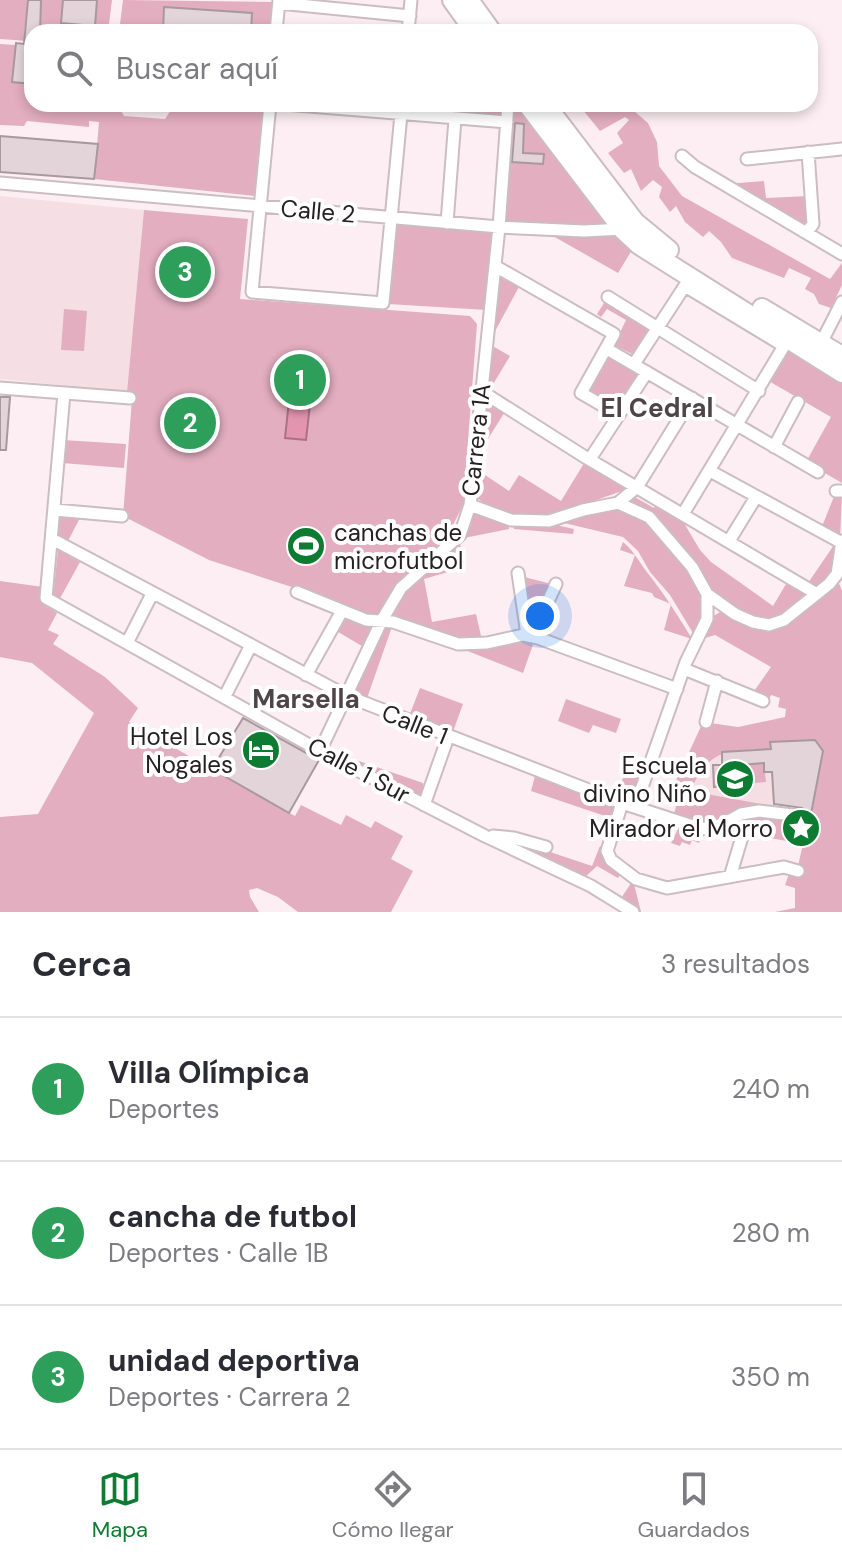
<!DOCTYPE html>
<html lang="es">
<meta charset="utf-8">
<style>
body{margin:0;font-family:"DM Sans",sans-serif;background:#f2f2f3;color:#2b2b33}
.you{position:absolute;left:540px;top:616px;width:28px;height:28px;margin:-20px;border:6px solid #fff;border-radius:50%;background:#1a73e8;box-shadow:0 0 0 12px #1a73e833}
.badge{display:grid;place-items:center;width:52px;height:52px;border-radius:50%;background:#0d7b31;color:#fff;font-size:26px;font-weight:700}
.pin{position:absolute;translate:-50% -50%;border:4px solid #fff;box-shadow:0 2px 8px #0006}
.list{margin:0;padding:0;list-style:none}
h2{display:flex;justify-content:space-between;align-items:center;height:104px;margin:0;padding:0 32px;font-size:34px}
h2 small{font-size:26px;font-weight:400;color:#7c7c81}
.list li{display:grid;grid-template-columns:52px 1fr auto;gap:24px;align-items:center;box-sizing:border-box;height:144px;padding:0 32px;border-top:2px solid #e1e1e2}
.list b{display:block;font-size:30px;white-space:nowrap}
.list p{margin:0;font-size:26px;white-space:nowrap;color:#7c7c81}
.list em{font-size:26px;font-style:normal;color:#7c7c81}
.icon{flex:none;width:44px;height:44px;fill:none;stroke:currentColor;stroke-width:2;stroke-linecap:round;stroke-linejoin:round}
.map{position:relative;flex:none;width:842px;height:912px;overflow:hidden}
.search{position:absolute;background:#fff;box-shadow:0 4px 12px #0003;left:24px;right:24px;top:24px;height:88px;display:flex;align-items:center;gap:20px;box-sizing:border-box;padding:0 28px;border-radius:24px;color:#7c7c81;font-size:30px}
.sheet{height:536px;background:#fff}
nav{display:flex;justify-content:space-around;align-items:center;box-sizing:border-box;height:112px;border-top:2px solid #e1e1e2;background:#fff;font-size:22px;color:#7c7c81}
nav a{display:grid;justify-items:center;gap:4px}
nav .on{color:#0d7b31}
.map>svg:first-child{display:block}
.built{fill:#f5dee4}
.green{fill:#e3aebf}
.water{fill:#e395af;stroke:#aa7284;stroke-width:2}
.building{fill:#e2d4d8;stroke:#a7999d;stroke-width:2}
.lines{fill:none;stroke-linecap:round;stroke-linejoin:round}
.minor-casing{stroke:#cbbdc1;stroke-width:15}
.primary-casing{stroke:#cbbdc1;stroke-width:22}
.minor{stroke:#fff;stroke-width:11}
.primary{stroke:#fff;stroke-width:18}
.labels{text-anchor:middle;dominant-baseline:central;stroke-width:8;stroke-linejoin:round;paint-order:stroke}
.street-label{font-size:24px;fill:#252021;stroke:#fff}
.poi-label{font-size:24px;fill:#252021;stroke:#fff;text-anchor:end}
.neighbourhood-label{font-size:26px;font-weight:bold;fill:#4f4447;stroke:#fff}
</style>
<div class="map">
<svg width="842" height="912" viewBox="0 0 842 912">
<rect width="100%" height="100%" fill="#fceef2"/>
<!-- built -->
<path class="built" d="M0 196 144 210 127 392 0 379Z
M771 749 774 807 689 791 705 767 722 752Z"/>
<!-- green -->
<path class="green" d="M0 0H28L24 34 28 41 0 39Z
M41 0H63L61 23 94 26 97 0H112L108 32H40Z
M123 0 272 2 269 32H251L252 13 164 8 163 30 184 32H119Z
M0 44 16 45 12 82 32 84V104H117L124 116 165 119 175 104H263L255 196 94 179 99 122 89 121V127L27 121 24 126 0 125Z
M405 104H505L504 119 404 112Z
M510 104H522L612 221 608 228 502 224Z
M578 104H626L648 123 657 142 659 166 682 196 830 279 842 263V285L831 308 819 304 814 294 805 289 811 278 789 268 784 278 732 258 721 242 709 231 703 237 685 222 676 206 670 212 659 197 662 187 653 180 641 191 631 169 624 173 608 153 623 143 617 133 629 120 625 117 600 131Z
M764 181 766 198 809 196 811 224 806 230 727 184Z
M144 210 248 219 240 299 470 316 477 324 463 505 451 529 380 616 371 619 298 589 209 560 123 516 132 399 127 392Z
M395 222 494 230 487 310 388 304Z
M546 232 622 233 635 245 618 273Z
M497 272 520 285 493 335Z
M608 297 653 324 632 354 614 345 626 320 607 309 601 317 597 314Z
M64 309 87 311 84 351 61 350Z
M489 344 510 356 489 391 485 389Z
M789 344 842 378V483L806 462 831 417 767 380Z
M609 353 644 374 618 414 586 394Z
M484 397 506 410 481 450Z
M63 440 126 444 124 468 62 463Z
M586 460 633 487 549 517 516 515 491 508 477 498 479 471 509 491 519 475 561 501Z
M835 494H842L840 540 821 529Z
M631 495 654 508 658 503 678 513 700 550 711 562 773 606 789 579 814 594 783 618 754 621 709 593 649 515 622 503Z
M617 506 646 519 690 567 704 594V618L696 638 670 595 650 572 638 551 623 537 556 521Z
M472 508 508 521 509 529 464 538Z
M60 513 82 514 67 543 57 538Z
M513 523 551 524 574 529 573 534 514 529Z
M459 539 465 567 424 579 432 622 476 614 481 636 460 638 390 614 402 592Z
M623 542C635 552 640 564 650 576 666 597 679 617 692 639L664 630 671 604 654 597 652 593 624 586 635 555 620 550Z
M836 542 835 573 818 591 808 583Z
M58 550 80 562 58 602 53 598Z
M520 576 552 584 531 635Z
M837 578 842 591V912H775L795 908V888L785 885 790 871 798 866 803 844 748 834 734 873 728 876 741 832 733 829 731 835 715 831 713 835 703 833 699 843 692 840 690 845 682 842 680 846 671 843 680 825 702 830 760 813 811 818 823 751 815 740 771 742V749C726 751 712 747 690 791L778 807V811C765 810 752 808 740 813 710 823 706 832 673 818L680 791 673 787 703 722 738 727 785 717 786 709 778 707 780 698 771 695 768 702 752 694 771 667 715 635 698 640 707 620 725 609C776 647 798 611 837 578Z
M0 581 43 587 41 602 57 613 48 630 59 635 53 644 105 677 138 708 129 722 295 816 301 805 341 825 346 815 371 828 375 821 403 836 391 859 413 871 391 912H298L278 897 257 888 249 890 250 897 259 912H0V817L38 814 94 713 32 663 0 657Z
M343 613 375 623 367 649 333 629Z
M383 622 393 624 366 701 350 695Z
M520 638 535 639 523 673 460 648Z
M420 688 463 704 451 737 408 719Z
M566 699 621 719 616 733 593 725 589 733 558 721Z
M327 750 423 783V800Z
M764 763 766 782 730 785 728 766Z
M627 765 644 771 634 799 618 793Z
M536 772 620 804 614 819 531 791Z
M499 839 514 840 592 866 600 846 605 848 622 872 618 878 597 866 583 879Z
M633 880 641 912H637L620 900Z"/>
<!-- water -->
<path class="water" d="M289 401 310 404 306 440 285 438Z"/>
<!-- building -->
<path class="building" d="M28 0H41L40 32H32V84L12 82 16 43 24 44Z
M63 0H97L95 26 61 23Z
M164 7 252 13 251 32 163 31Z
M515 123 524 124 523 153 544 154 543 164 512 162Z
M0 136 98 144 94 179 0 172Z
M0 397H10L6 450H0Z
M243 718 319 760 289 813 212 769Z
M815 740 823 751 811 814 802 808 774 804 772 772H764V763L728 766 730 785 714 787 713 765H722V752L771 749 770 742Z"/>
<g class="lines">
<defs>
<path id="minor" d="M279 3 410 16
M276 32 279 0
M408 32 411 0
M270 104 252 292 383 303 402 104
M284 104 507 122
M682 156 695 167 842 254
M747 159 842 149
M0 183 499 227 584 231 624 229
M447 223 455 119
M807 232 813 224 808 152
M495 266 614 334 581 393 619 415
M608 297 759 391
M821 343 842 302
M607 349 818 472
M634 364 688 281
M0 388 130 398
M481 391 585 457 817 594
M64 393 46 598 320 751 485 836 591 886 633 912
M774 447 798 402
M590 459 647 372
M710 471 842 543
M836 491H842
M618 503 649 517 692 567 707 594 735 614 753 622 769 625 784 620 829 584 837 574 842 541
M470 505 511 520 549 521 583 510 618 503 637 487 692 398
M55 510 122 516
M683 514 784 346 685 286
M52 539 347 696 622 803 702 829 723 824 741 814 759 811 801 816
M729 541 756 497
M518 573 527 635
M297 592 366 620 393 622 458 644 487 643 523 635 538 638 677 689
M532 636 556 584
M127 643 152 594
M684 669 763 701
M306 675 342 611
M225 696 251 645
M706 722 717 681
M320 751 382 620 401 588 460 535 470 505 499 227 508 104
M622 803 607 851 611 860 636 879 667 888 784 867 798 871
M424 805 448 737
M635 807 686 662 707 619V594
M493 836 514 838 546 847
M730 877 744 830"/>
<path id="primary" d="M452 0 475 32
M469 0 492 32
M527 104 623 230 639 245 842 373
M545 104 635 222 669 250
M762 308 842 356"/>
</defs>
<!-- minor casing -->
<use href="#minor" class="minor-casing"/>
<!-- primary casing -->
<use href="#primary" class="primary-casing"/>
<!-- minor -->
<use href="#minor" class="minor"/>
<!-- primary -->
<use href="#primary" class="primary"/>
</g>
<!-- icons -->
<defs>
<symbol id="stadium-disc" viewBox="-11 -11 22 22"><circle r="9.5" fill="#0d7b31" stroke="#fff"/><path d="M0-5a6.5 5 0 1 0 0 10a6.5 5 0 1 0 0-10ZM-3.5-1.8h7v3.6h-7Z" fill="#fff"/></symbol>
<symbol id="hotel-disc" viewBox="-11 -11 22 22"><circle r="9.5" fill="#0d7b31" stroke="#fff"/><path d="M-6-4.5h1.5V1H6V5H4.5V3h-9V5H-6ZM-4 0a1.8 1.8 0 1 1 3.6 0ZM.5 0V-2.5h3Q6-2.5 6 0Z" fill="#fff"/></symbol>
<symbol id="school-disc" viewBox="-11 -11 22 22"><circle r="9.5" fill="#0d7b31" stroke="#fff"/><path d="M0-5L7-2L0 1L-7-2ZM-4 1L0 2.5L4 1V4Q0 6-4 4Z" fill="#fff"/></symbol>
<symbol id="sight-disc" viewBox="-11 -11 22 22"><circle r="9.5" fill="#0d7b31" stroke="#fff"/><path d="M0-6L1.8-2.2L6-1.7L2.9 1.2L3.7 5.4L0 3.3L-3.7 5.4L-2.9 1.2L-6-1.7L-1.8-2.2Z" fill="#fff"/></symbol>
</defs>
<g fill-rule="evenodd">
<use href="#stadium-disc" x="284" y="524" width="44" height="44"/>
<use href="#hotel-disc" x="239" y="728" width="44" height="44"/>
<use href="#school-disc" x="713" y="757" width="44" height="44"/>
<use href="#sight-disc" x="779" y="806" width="44" height="44"/>
</g>
<g class="labels">
<!-- street labels -->
<g class="street-label">
<text transform="translate(318 211) rotate(5)">Calle 2</text>
<text transform="translate(476 440) rotate(-84)">Carrera 1A</text>
<text transform="translate(415 724) rotate(22)">Calle 1</text>
<text transform="translate(359 770) rotate(28)">Calle 1 Sur</text>
</g>
<!-- poi labels -->
<g class="poi-label">
<text x="334" y="532" text-anchor="start">canchas de<tspan x="334" dy="28">microfutbol</tspan></text>
<text x="233" y="736">Hotel Los<tspan x="233" dy="28">Nogales</tspan></text>
<text x="707" y="765">Escuela<tspan x="707" dy="28">divino Niño</tspan></text>
<text x="773" y="828">Mirador el Morro</text>
</g>
<!-- neighbourhood labels -->
<g class="neighbourhood-label">
<text x="657" y="408">El Cedral</text>
<text x="306" y="699">Marsella</text>
</g>
</g>
</svg>
<div class="you"></div>
<div class="pin badge" style="left:300px;top:380px;background:#2e9e5b">1</div>
<div class="pin badge" style="left:190px;top:423px;background:#2e9e5b">2</div>
<div class="pin badge" style="left:185px;top:272px;background:#2e9e5b">3</div>
<div class="search"><svg class="icon" aria-label="search" viewBox="0 0 24 24"><circle cx="10" cy="10" r="6"/><path d="M15 15l6 6"/></svg>Buscar aquí</div>
</div>
<section class="sheet">
<h2>Cerca<small>3 resultados</small></h2>
<ul class="list">
<li><span class="badge" style="background:#2e9e5b">1</span><div><b>Villa Olímpica</b><p>Deportes</p></div><em>240 m</em></li>
<li><span class="badge" style="background:#2e9e5b">2</span><div><b>cancha de futbol</b><p>Deportes · Calle 1B</p></div><em>280 m</em></li>
<li><span class="badge" style="background:#2e9e5b">3</span><div><b>unidad deportiva</b><p>Deportes · Carrera 2</p></div><em>350 m</em></li>
</ul>
</section>
<nav>
<a class="on"><svg class="icon" aria-label="map" viewBox="0 0 24 24"><path d="M3 6l6-2 6 2 6-2v14l-6 2-6-2-6 2zM9 4v14M15 6v14"/></svg>Mapa</a>
<a><svg class="icon" aria-label="directions" viewBox="0 0 24 24"><path d="M12 3l9 9-9 9-9-9zM9 14v-3h6M13 9l2 2-2 2"/></svg>Cómo llegar</a>
<a><svg class="icon" aria-label="saved" viewBox="0 0 24 24"><path d="M7 4h10v16l-5-4-5 4z"/></svg>Guardados</a>
</nav>
